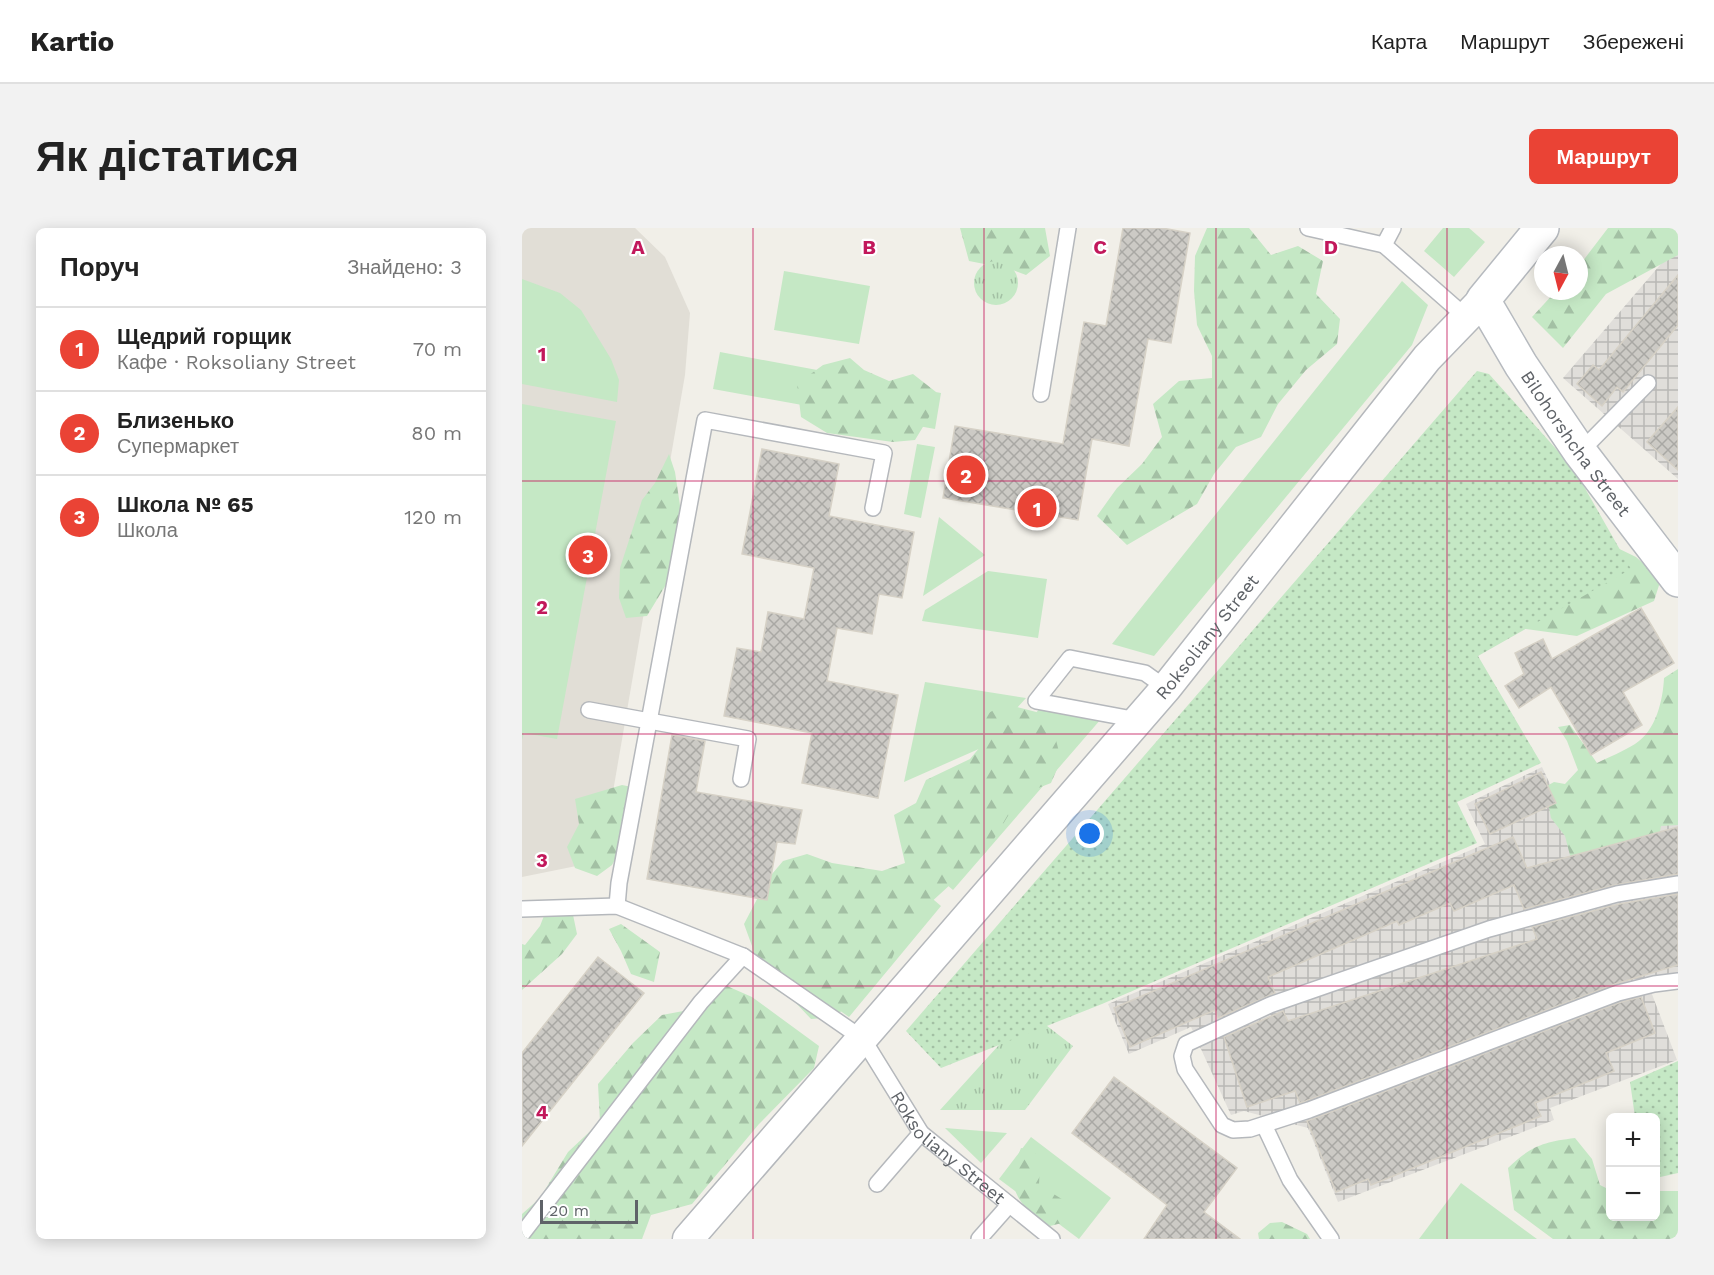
<!DOCTYPE html>
<html lang="uk">
<meta charset="utf-8">
<style>
body{margin:0;font-family:"Work Sans",sans-serif;background:#f2f2f2;color:#222}
.controls{position:absolute;right:18px;bottom:18px;display:grid;overflow:hidden;border-radius:9px;box-shadow:0 3px 15px #0003}
.controls button{width:54px;height:54px;display:grid;place-items:center;padding:0;border:0;border-bottom:2px solid #e0e0e0;background:#fff;color:#222;font:30px sans-serif}
.compass{position:absolute;left:1012px;top:18px;width:54px;height:54px;border-radius:50%;background:#fff;box-shadow:0 3px 15px #0003;rotate:187deg}
.scale{position:absolute;left:18px;bottom:15px;width:98px;box-sizing:border-box;padding-left:6px;border:3px solid #5f6368;border-top:0;font-size:16px;line-height:21px;white-space:nowrap;color:#5f6368;-webkit-text-stroke:4px #fff;paint-order:stroke}
.you{position:absolute;left:568px;top:606px;width:21px;height:21px;margin:-15px;border:4px solid #fff;border-radius:50%;background:#1a73e8;box-shadow:0 0 0 9px #1a73e833}
.badge{display:grid;place-items:center;width:39px;height:39px;border-radius:50%;background:#ea4335;color:#fff;font-size:20px;font-weight:700}
.pin{position:absolute;translate:-50% -50%;border:3px solid #fff;box-shadow:0 2px 6px #0006}
.list{margin:0;padding:0;list-style:none}
h2{display:flex;justify-content:space-between;align-items:center;height:78px;margin:0;padding:0 24px;font-size:26px}
h2 small{font-size:20px;font-weight:400;color:#767676}
.list li{display:grid;grid-template-columns:39px 1fr auto;gap:18px;align-items:center;box-sizing:border-box;height:84px;padding:0 24px;border-top:2px solid #e0e0e0}
.list b{display:block;font-size:22px;white-space:nowrap}
.list p{margin:0;font-size:20px;white-space:nowrap;color:#767676}
.list em{font-size:20px;font-style:normal;color:#767676}
.map{position:relative;flex:none;width:1156px;height:1011px;overflow:hidden;border-radius:9px}
header{display:flex;align-items:center;gap:36px;box-sizing:border-box;height:84px;padding:0 30px;background:#fff;border-bottom:2px solid #e0e0e0}
header strong{font-size:28px}
nav{display:flex;gap:33px;margin-inline-start:auto;font-size:21px}
.intro{display:flex;align-items:center;justify-content:space-between;box-sizing:border-box;height:144px;padding:0 36px}
h1{margin:0;font-size:42px}
.button{padding:15px 27px;border-radius:9px;background:#ea4335;color:#fff;font-size:21px;font-weight:700}
main{display:flex;gap:36px;padding:0 36px}
aside{flex:1;background:#fff;border-radius:9px;box-shadow:0 3px 15px #0003}
.map>svg:first-child{display:block}
.industrial{fill:url(#industrial-grid)}
.education{fill:#e1ded6}
.grass{fill:#c5e8c5}
.forest{fill:url(#forest-firs)}
.park{fill:url(#park-tufts)}
.garden{fill:url(#garden-dots)}
.building{fill:url(#building-cross-hatch);stroke:#d6d1c6;stroke-width:1.5}
.lines{fill:none;stroke-linecap:round;stroke-linejoin:round}
.lane-casing{stroke:#b5b8bc;stroke-width:18}
.street-casing{stroke:#b5b8bc;stroke-width:33}
.secondary-casing{stroke:#b6babf;stroke-width:36}
.lane{stroke:#fff;stroke-width:15}
.street{stroke:#fff;stroke-width:30}
.secondary{stroke:#fff;stroke-width:33}
.grid{fill:none;stroke:#c2185b;stroke-width:1.5;stroke-opacity:0.55}
.labels{text-anchor:middle;dominant-baseline:central;stroke-width:4.5;stroke-linejoin:round;paint-order:stroke}
.street-label{font-size:18px;fill:#5f6368;stroke:#fff}
.grid-label{font-size:20px;text-anchor:middle;font-weight:bold;fill:#c2185b;stroke:#fff;stroke-width:4.5;stroke-linejoin:round;paint-order:stroke}
</style>
<header>
<strong>Kartio</strong>
<nav><a>Карта</a><a>Маршрут</a><a>Збережені</a></nav>
</header>
<div class="intro"><h1>Як дістатися</h1><a class="button">Маршрут</a></div>
<main>
<aside>
<h2>Поруч<small>Знайдено: 3</small></h2>
<ul class="list">
<li><span class="badge">1</span><div><b>Щедрий горщик</b><p>Кафе · Roksoliany Street</p></div><em>70 m</em></li>
<li><span class="badge">2</span><div><b>Близенько</b><p>Супермаркет</p></div><em>80 m</em></li>
<li><span class="badge">3</span><div><b>Школа № 65</b><p>Школа</p></div><em>120 m</em></li>
</ul>
</aside>
<div class="map">
<svg width="1156" height="1011" viewBox="0 0 1156 1011">
<defs>
<pattern id="industrial-grid" width="8" height="8" patternUnits="userSpaceOnUse" patternTransform="scale(1.5)"><rect width="8" height="8" fill="#e0deda"/><path d="M0 4h8M4 0v8" fill="none" stroke="#b9b8b5"/></pattern>
<pattern id="forest-firs" width="22" height="20" patternUnits="userSpaceOnUse" patternTransform="scale(1.5)"><rect width="22" height="20" fill="#c5e8c5"/><path d="M5 1l3.5 6h-7zM16 11l3.5 6h-7z" fill="#a3c0a4"/></pattern>
<pattern id="park-tufts" width="24" height="20" patternUnits="userSpaceOnUse" patternTransform="scale(1.5)"><rect width="24" height="20" fill="#c5e8c5"/><path d="M3 7l-1-3M5 7V3M7 7l1-3M15 17l-1-3M17 17v-4M19 17l1-3" fill="none" stroke="#a3c0a4"/></pattern>
<pattern id="garden-dots" width="8" height="8" patternUnits="userSpaceOnUse" patternTransform="scale(1.5)"><rect width="8" height="8" fill="#c5e8c5"/><path d="M2 2h.1M6 6h.1" fill="none" stroke="#a3c0a4" stroke-width="1.8" stroke-linecap="round"/></pattern>
<pattern id="building-cross-hatch" width="8" height="8" patternUnits="userSpaceOnUse" patternTransform="scale(1.5)"><rect width="8" height="8" fill="#cccac5"/><path d="M0 0l8 8M0 8l8-8" fill="none" stroke="#a9a8a4"/></pattern>
</defs>
<rect width="100%" height="100%" fill="#f1efe8"/>
<!-- industrial -->
<path class="industrial" d="M1156 16V251L1041 150Z
M1020 539 1058 620 1156 593V748L1125 753 1155 832 1028 880 1032 892 816 974 786 900 722 883 709 887 669 799 607 826 586 776 963 616 944 576Z"/>
<!-- education -->
<path class="education" d="M0 0H113L143 29 168 85 163 147 79 633 0 649Z"/>
<!-- grass -->
<path class="grass" d="M921 0H947L963 14 932 49 902 23Z
M262 43 348 58 337 116 252 102Z
M0 51 38 65 59 82 89 131 97 152 95 174 0 156Z
M880 53 906 77 890 117 632 428 590 416Z
M198 124 419 165 413 201 191 161Z
M0 176 94 193 35 511 2 505 0 512Z
M395 216 413 219 399 290 382 286Z
M417 289 463 327 401 368Z
M466 343 525 351 516 410 400 393 403 382Z
M403 454 504 470 459 520 382 554Z
M519 479 579 491 431 662 391 628Z
M379 644 419 678 327 789 281 757Z
M423 900 485 905 459 935Z
M509 909 589 970 557 1011 477 951Z
M939 955 1015 1011H897Z"/>
<!-- forest -->
<path class="forest" d="M438 0H523L528 28 504 47 488 41 447 33Z
M685 0H727L749 27 776 18 801 33 794 66 818 91 815 116 784 142 756 176 739 209 714 219 692 246 675 276 605 317 575 288 595 260 620 236 640 209 631 176 657 153 690 150V128L675 97 672 63 673 28Z
M1086 0H1156V27L1084 66 1041 120 1010 89 1034 63H1057V38Z
M328 130 342 142 367 153 391 146 414 164 407 189 393 212 371 214 305 205 279 189 275 156 301 137Z
M147 226 153 244 159 284 148 350 125 388 104 390 97 370 98 340 120 272 133 255Z
M1079 312 1114 329 1139 351 1132 373 1055 408 983 398Z
M1156 441V597L1139 598 1134 624 1052 643 1043 608 1029 590 1023 559 1032 554 1043 556 1056 542 1045 513 1036 499 1048 497 1075 535C1087 529 1102 523 1113 516 1134 503 1141 472 1142 450Z
M483 476 522 486 533 508 539 532 529 555 506 564 489 583 464 624 406 677 386 691 367 738 313 789 289 791 272 773 251 760 233 743 230 718 222 696 245 652 261 633 285 626 310 635 360 643 383 635 372 587 394 575 404 552 448 531 464 512 461 488Z
M100 557 110 559 107 577 99 595 97 624 90 637 75 648 53 640 45 619 57 596 53 571Z
M27 675 50 682 55 706 40 726 0 762V716L3 717 18 698Z
M99 696 138 724 132 754 109 746 99 723 87 701Z
M205 758 230 769 297 818 292 840 237 896 170 976 129 987 120 1011H0V986L18 970 46 924 78 894 76 856 111 815 140 787 172 781Z
M1053 910 1070 931 1078 957 1088 962V988H1134V963H1156V1011H1031L992 982 986 940C1009 918 1021 914 1053 910Z
M499 920 512 922 518 933 517 957 543 973 545 981 540 995 528 998C493 976 483 959 499 920Z
M760 994 785 1006 788 1011H737L736 1005 748 995Z"/>
<!-- park -->
<path class="park" d="M452 55a22 22 0 1 1 44 0a22 22 0 1 1-44 0Z
M507 784 551 818 503 882H418Z"/>
<!-- garden -->
<path class="garden" d="M955 143 967 146 1052 241 1109 341 956 428 1019 535 935 574 955 615 580 776 419 840 384 803Z
M1156 833V945L1134 950V890L1113 889 1108 854Z"/>
<!-- building -->
<path class="building" d="M601 0H640L668 5 649 115 626 111 607 218 570 211 556 292 421 270 433 198 541 216 562 94 584 98Z
M1156 47V97L1101 164 1095 159 1080 178 1055 156 1071 137 1077 142Z
M1156 179V242L1125 214Z
M240 221 317 236 307 288 392 304 380 370 357 366 350 406 315 400 305 453 376 467 356 570 280 555 290 505 202 488 215 420 239 424 246 384 282 391 292 340 220 326Z
M1119 380 1152 435 1101 464 1120 497 1069 527 1029 459 997 480 983 458 1002 446 993 425 1021 411 1030 431Z
M150 507 183 513 174 564 280 582 273 616 255 614 245 672 125 651Z
M1019 544 1034 575 968 606 953 576Z
M1156 599V646L1093 657 1002 681 992 657 932 683 928 675 877 697 875 693 746 749 753 765 696 790 693 782 608 819 592 780 991 609 1005 640Z
M1156 666V737L1093 756 784 873 778 875 773 863 725 879 702 809 761 783 766 793 1015 711 1010 699 1097 676Z
M76 729 122 765 0 918V825Z
M1119 769 1133 805 1084 825 1092 843 1013 875 1019 888 849 957 846 951 814 964 785 893 1099 774Z
M592 849 715 940 682 984 718 1011H622L645 977 550 905Z"/>
<g class="lines">
<defs>
<g id="lane">
<path d="M786 0 862 17"/>
<path d="M871 0 862 17 944 89"/>
<path d="M519 166 546 0"/>
<path d="M1058 224 1126 155"/>
<path d="M67 482 226 511 219 551"/>
<path d="M616 492 514 473 548 430 623 445 644 460"/>
<path d="M1156 656 1095 666 967 701 748 777 664 816 660 828 663 841 700 897 711 902 728 901 787 882 1096 765 1132 756 1156 753"/>
<path d="M95 678 97 655 183 192 362 225 351 280"/>
<path id="s1" d="M0 681 95 678 221 728 341 811 399 905 530 1011"/>
<path d="M742 897 768 952 809 1011"/>
<path d="M355 956 399 905"/>
<path d="M0 1006 179 774 221 728"/>
<path d="M457 1011 487 977"/>
</g>
<g id="street">
<path id="s2" d="M166 1011 644 460 905 130 961 72"/>
</g>
<g id="secondary">
<path id="s3" d="M1020 0 961 72 999 137 1058 224 1156 352"/>
</g>
</defs>
<!-- lane casing -->
<use href="#lane" class="lane-casing"/>
<!-- street casing -->
<use href="#street" class="street-casing"/>
<!-- secondary casing -->
<use href="#secondary" class="secondary-casing"/>
<!-- lane -->
<use href="#lane" class="lane"/>
<!-- street -->
<use href="#street" class="street"/>
<!-- secondary -->
<use href="#secondary" class="secondary"/>
</g>
<!-- grid -->
<path class="grid" d="M231 0V1011M462 0V1011M694 0V1011M925 0V1011M0 253H1156M0 506H1156M0 758H1156"/>
<g class="labels">
<!-- street labels -->
<g class="street-label">
<text stroke="none"><textPath href="#s3" startOffset="264">Bilohorshcha Street</textPath></text>
<text stroke="none"><textPath href="#s2" startOffset="795">Roksoliany Street</textPath></text>
<text stroke="none"><textPath href="#s1" startOffset="516">Roksoliany Street</textPath></text>
</g>
</g>
<g class="grid-label">
<text x="116" y="26">A</text>
<text x="347" y="26">B</text>
<text x="578" y="26">C</text>
<text x="809" y="26">D</text>
<text x="20" y="133">1</text>
<text x="20" y="386">2</text>
<text x="20" y="639">3</text>
<text x="20" y="891">4</text>
</g>
</svg>
<div class="controls">
<button>+</button>
<button>−</button>
</div>
<svg class="compass" viewBox="-18 -18 36 36"><path d="M0-13l5 13h-10z" fill="#e53935"/><path d="M0 13l5-13h-10z" fill="#767676"/></svg>
<div class="scale">20 m</div>
<div class="you"></div>
<div class="pin badge" style="left:515px;top:280px">1</div>
<div class="pin badge" style="left:444px;top:247px">2</div>
<div class="pin badge" style="left:66px;top:327px">3</div>
</div>
</main>
